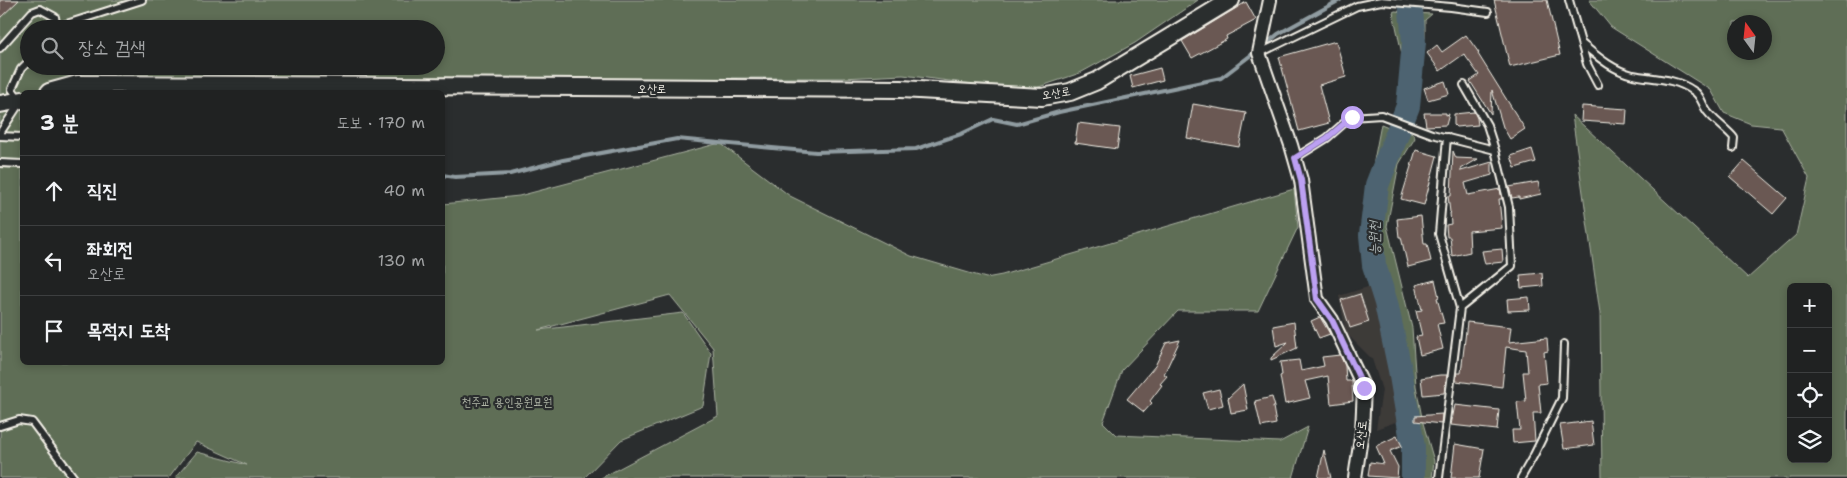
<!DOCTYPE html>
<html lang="ko">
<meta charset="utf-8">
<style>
body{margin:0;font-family:"Shantell Sans","Poor Story",sans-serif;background:#2d2f2f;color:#f1f3f6}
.controls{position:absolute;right:15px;bottom:15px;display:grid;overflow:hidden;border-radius:8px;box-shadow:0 2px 8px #0003}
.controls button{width:45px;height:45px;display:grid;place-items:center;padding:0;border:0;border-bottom:1px solid #3d3f40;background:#202222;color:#f1f3f6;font:25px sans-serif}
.compass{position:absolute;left:1727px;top:15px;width:45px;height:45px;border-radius:50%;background:#202222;box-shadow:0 2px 8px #0003;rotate:345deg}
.stop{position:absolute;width:15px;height:15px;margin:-11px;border:4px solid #bca0f2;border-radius:50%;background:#fff}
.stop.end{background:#bca0f2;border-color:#fff;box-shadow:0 1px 5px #0008}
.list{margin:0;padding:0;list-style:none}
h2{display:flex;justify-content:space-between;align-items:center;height:65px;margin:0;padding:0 20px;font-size:21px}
h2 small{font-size:16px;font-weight:400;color:#a2a4a5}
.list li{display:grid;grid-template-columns:32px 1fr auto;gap:15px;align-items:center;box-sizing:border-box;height:70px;padding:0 20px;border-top:1px solid #3d3f40}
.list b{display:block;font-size:19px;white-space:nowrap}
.list p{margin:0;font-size:16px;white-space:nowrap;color:#a2a4a5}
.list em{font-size:16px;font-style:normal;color:#a2a4a5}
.icon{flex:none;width:28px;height:28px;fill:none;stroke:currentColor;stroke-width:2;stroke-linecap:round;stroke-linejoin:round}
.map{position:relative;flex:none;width:1847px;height:478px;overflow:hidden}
.search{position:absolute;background:#202222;box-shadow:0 2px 8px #0003;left:20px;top:20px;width:425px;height:55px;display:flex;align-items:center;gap:12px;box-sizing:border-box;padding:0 18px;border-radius:28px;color:#a2a4a5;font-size:19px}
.panel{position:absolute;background:#202222;box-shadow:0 2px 8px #0003;left:20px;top:90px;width:425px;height:275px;border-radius:8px}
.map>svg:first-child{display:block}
.built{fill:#3e3a39}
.green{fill:#5e6e57;stroke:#a9b0a0;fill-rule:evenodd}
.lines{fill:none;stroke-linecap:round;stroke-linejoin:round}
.stream{stroke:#909ca1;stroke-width:4}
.river{stroke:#4d6471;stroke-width:24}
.building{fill:#6b5953;stroke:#f4f1e8}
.service-casing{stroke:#f4f1e8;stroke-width:10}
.minor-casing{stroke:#f4f1e8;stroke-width:16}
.tertiary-casing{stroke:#f4f1e8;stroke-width:20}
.service{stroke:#2a2d2e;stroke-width:6}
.minor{stroke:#2a2d2e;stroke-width:12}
.tertiary{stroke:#2a2d2e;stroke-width:16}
.route{stroke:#bca0f2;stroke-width:6}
.labels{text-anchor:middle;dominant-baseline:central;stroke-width:4.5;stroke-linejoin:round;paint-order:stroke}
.street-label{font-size:12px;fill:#f4f1e8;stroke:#2a2d2e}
.park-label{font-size:12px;fill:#b0b6a7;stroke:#2a2d2e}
.water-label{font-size:14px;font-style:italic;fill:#b1b9b8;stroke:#2a2d2e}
</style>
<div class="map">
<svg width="1847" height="478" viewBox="0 0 1847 478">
<rect width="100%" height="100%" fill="#2a2d2e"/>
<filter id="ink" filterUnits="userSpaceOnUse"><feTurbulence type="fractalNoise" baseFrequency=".02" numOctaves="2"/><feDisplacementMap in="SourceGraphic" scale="10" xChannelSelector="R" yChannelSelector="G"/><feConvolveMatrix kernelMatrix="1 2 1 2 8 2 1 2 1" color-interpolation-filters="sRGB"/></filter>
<g filter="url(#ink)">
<!-- built -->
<path class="built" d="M1371 286 1401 420 1376 429 1382 390 1372 359 1346 333 1339 296Z"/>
<!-- green -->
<path class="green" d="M0 0H1198L1135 43 1080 73 1027 91 903 75 843 78H732L727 89 22 92V362H442L443 204 519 196 720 143 790 196 911 256 986 278 1002 275 1294 189 1298 227 1258 311H1178L1122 370 1103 422 1116 435 1280 442 1308 427 1293 478H601L718 416 713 348 670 295 538 330 683 313 711 353 703 406 621 440 584 478H175L197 452 247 465 196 442 169 478H0ZM29 29H436V66H29Z
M1589 0H1847V478H1602L1600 313 1572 115 1748 278 1796 235 1809 178 1781 127 1751 124 1724 113 1711 90 1611 27ZM1734 22H1764V52H1734ZM1791 287H1828V459H1791Z
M1395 11 1410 12C1412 39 1414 91 1402 116L1395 112 1402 94V54L1393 12Z
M1412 13 1432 14 1425 20V38L1417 63 1415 107 1411 119 1406 116 1409 106 1415 43Z
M1381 124 1396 130 1376 183 1369 236 1372 266 1385 304 1399 370 1411 447 1412 478H1408L1409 436 1396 362 1381 301 1373 282 1366 231 1369 187Z
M1401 129 1413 134 1415 138 1399 164 1387 226 1412 328 1416 386 1423 423 1434 461 1432 478H1416L1415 441 1388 303 1377 265 1373 233 1379 187Z"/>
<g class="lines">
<!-- stream -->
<path class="stream" d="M1265 45 1278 34 1340 0
M442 175 455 177 510 174 563 160 677 139 816 152 916 149 961 134 993 119 1017 124 1059 112 1221 78 1255 52"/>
<!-- river -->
<path class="river" d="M1410 0 1414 42 1408 106 1377 185 1371 235 1374 265 1386 303 1400 370 1413 447V478"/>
</g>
<!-- building -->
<path class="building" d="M0 0H19L0 18Z
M1494 0H1547L1560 55 1510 67Z
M1246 2 1256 20 1226 36 1227 39 1192 58 1182 41Z
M1466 35 1479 53 1478 54 1525 129 1510 139 1503 127 1492 90 1491 114 1470 81 1479 75 1464 54 1440 71 1427 53 1437 45 1442 52Z
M1336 41 1346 77 1319 85 1329 123 1299 131 1279 57Z
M1160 68 1163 80 1133 88 1130 76Z
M1445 81 1449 94 1428 100 1424 88Z
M1193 104 1246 113 1239 147 1187 138Z
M1582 106 1627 109 1626 124 1581 121Z
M1474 112 1477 118 1478 125 1456 127 1454 125V114Z
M1424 113H1446V115L1449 114 1446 125 1426 126Z
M1078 123 1120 128 1117 149 1075 143Z
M1532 149 1536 162 1515 168 1511 156Z
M1416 150 1437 156 1424 205 1401 199Z
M1453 151 1456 158 1478 159 1461 169V171L1492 162V175L1465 183 1468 195 1500 189 1502 199H1499L1502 228 1469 231 1470 252 1452 256 1450 237H1447L1446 225 1451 224 1450 213H1451L1450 212 1448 196H1451Z
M1744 161 1787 198 1773 214 1730 177Z
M1538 182 1541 194 1519 199V197L1512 198 1509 187Z
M1421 216 1424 244H1427L1431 261 1408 267 1401 237H1399L1397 219Z
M1502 249 1503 262 1485 264 1482 251Z
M1542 273 1543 286 1521 288 1520 275Z
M1435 280 1439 297 1437 298 1444 323 1437 324 1443 349 1420 355 1416 337 1422 336 1416 311 1422 310 1416 285Z
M1360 294 1369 322 1350 328 1341 300Z
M1529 297 1530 310 1508 311 1507 299Z
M1320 317 1330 334 1319 338 1311 321Z
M1294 322 1297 348 1271 360V358L1288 342 1276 346 1273 326Z
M1467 322 1511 327 1509 342 1547 338 1548 351 1544 352 1547 383 1538 384 1541 413H1533L1535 441 1513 443 1512 430H1520L1517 402 1526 401 1523 372H1528L1526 350 1506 347 1502 387 1456 381 1457 373H1461Z
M1180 340 1164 374 1167 376 1160 384 1162 385 1150 401 1152 403 1144 412 1127 399 1155 366 1166 343Z
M1340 355 1345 366 1346 381H1352L1353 401 1331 404 1328 376 1305 381 1310 398 1285 404 1280 376 1282 375 1280 362 1299 360 1301 371 1324 366 1322 357Z
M1440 375H1447L1444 393 1423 395 1421 378Z
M1243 384 1248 410 1231 413 1228 398Z
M1219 389 1223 405 1208 409 1203 393Z
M1272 397 1275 407H1273L1276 424 1261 427 1255 401Z
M1455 405 1499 410 1497 430 1451 425Z
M1442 414 1441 424 1415 421V416Z
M1591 421 1594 445 1564 449 1560 425Z
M1397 436 1402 446 1390 451 1398 467 1397 478 1368 476 1370 462 1384 464 1376 446Z
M1455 444 1484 449 1479 478H1451Z
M1324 450 1331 478H1318Z"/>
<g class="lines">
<defs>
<path id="service" d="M1569 0 1587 64 1598 85
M57 27 142 0
M1581 43C1597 56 1612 70 1633 75 1653 79 1675 78 1692 90 1700 94 1701 101 1705 108 1709 117 1727 129 1734 138L1733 148
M0 48 32 12 40 9 55 17 57 29
M1260 53 1357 6 1381 1 1451 7 1488 12
M1464 85 1487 125 1495 150
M19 99 12 89 21 69 29 61
M0 133 19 104
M0 136 22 137
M1295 158 1327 138 1351 117 1381 115 1432 134 1495 150 1509 207 1512 266 1460 308
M0 163 22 164
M0 426 19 420 32 422 74 478
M1439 478 1460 308 1439 234 1447 137
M1521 478 1534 455 1562 398 1564 344"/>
<path id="minor" d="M1270 0 1259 53 1291 145 1301 180 1317 299 1332 320 1364 388 1362 431 1355 478"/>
<path id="tertiary" d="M49 92 78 84 901 89 1042 97 1070 92 1097 81 1231 0
M0 104 22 100"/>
</defs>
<!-- service casing -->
<use href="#service" class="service-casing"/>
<!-- minor casing -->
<use href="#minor" class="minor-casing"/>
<!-- tertiary casing -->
<use href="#tertiary" class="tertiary-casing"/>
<!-- service -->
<use href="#service" class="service"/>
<!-- minor -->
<use href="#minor" class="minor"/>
<!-- tertiary -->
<use href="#tertiary" class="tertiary"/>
</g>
</g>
<g class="lines" filter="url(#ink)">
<!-- route -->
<path class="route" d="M1352 117 1327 138 1295 158 1301 180 1317 299 1332 320 1364 388"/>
</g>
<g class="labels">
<!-- street labels -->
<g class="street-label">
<text x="652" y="89">오산로</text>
<text transform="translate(1056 93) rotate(-9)">오산로</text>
<text transform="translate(1361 435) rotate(-84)">오산로</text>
</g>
<!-- park labels -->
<g class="park-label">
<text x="507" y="402">천주교 용인공원묘원</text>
</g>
<!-- water labels -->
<g class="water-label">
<text transform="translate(1374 238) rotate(-90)">능원천</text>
</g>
</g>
</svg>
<div class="controls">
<button>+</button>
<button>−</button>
<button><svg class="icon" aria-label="locate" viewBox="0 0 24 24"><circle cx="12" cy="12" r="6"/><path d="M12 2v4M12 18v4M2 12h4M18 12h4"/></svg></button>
<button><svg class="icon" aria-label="layers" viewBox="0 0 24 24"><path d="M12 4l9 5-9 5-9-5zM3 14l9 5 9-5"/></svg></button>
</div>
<svg class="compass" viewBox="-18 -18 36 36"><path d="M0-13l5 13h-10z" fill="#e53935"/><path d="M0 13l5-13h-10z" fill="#a2a4a5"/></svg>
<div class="stop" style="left:1352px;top:117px"></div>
<div class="stop end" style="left:1364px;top:388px"></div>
<div class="search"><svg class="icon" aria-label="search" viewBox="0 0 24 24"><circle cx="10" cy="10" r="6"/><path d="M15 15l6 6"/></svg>장소 검색</div>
<section class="panel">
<h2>3 분<small>도보 · 170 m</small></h2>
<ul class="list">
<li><svg class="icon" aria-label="ahead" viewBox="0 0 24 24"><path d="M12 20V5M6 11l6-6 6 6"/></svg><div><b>직진</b></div><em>40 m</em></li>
<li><svg class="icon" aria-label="left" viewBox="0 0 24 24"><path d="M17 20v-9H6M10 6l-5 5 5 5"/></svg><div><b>좌회전</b><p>오산로</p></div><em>130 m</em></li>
<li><svg class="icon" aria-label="arrive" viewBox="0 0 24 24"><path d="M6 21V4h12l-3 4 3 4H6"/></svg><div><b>목적지 도착</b></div></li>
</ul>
</section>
</div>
